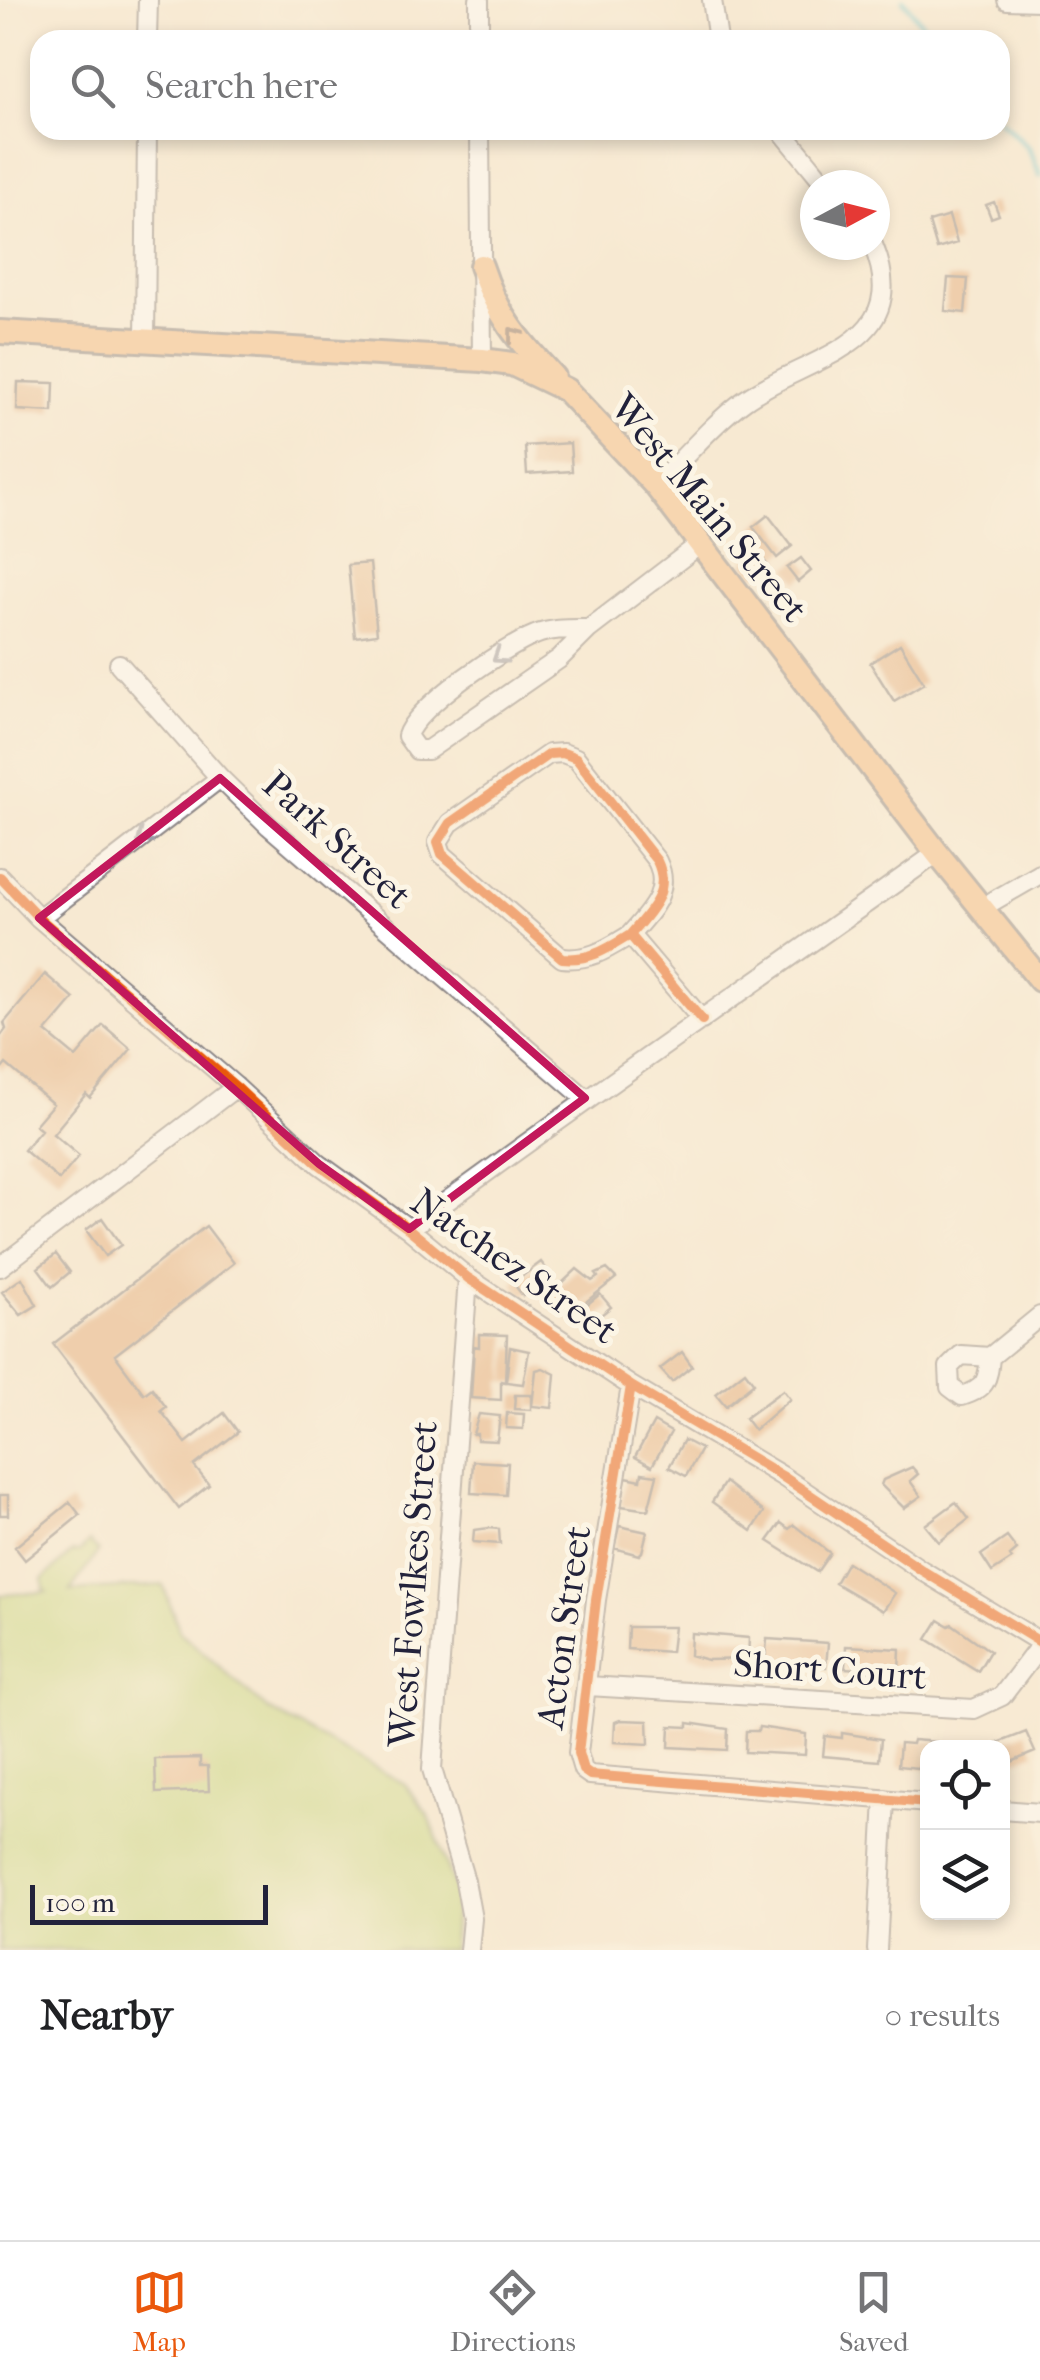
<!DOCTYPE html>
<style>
body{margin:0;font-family:"IM FELL French Canon",serif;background:#f6f6f6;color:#202124}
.controls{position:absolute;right:30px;bottom:30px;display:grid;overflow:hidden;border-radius:20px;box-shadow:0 5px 15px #0003}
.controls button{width:90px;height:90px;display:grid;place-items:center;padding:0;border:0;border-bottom:2px solid #e0e0e0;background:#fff;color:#202124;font:50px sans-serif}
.compass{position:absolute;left:800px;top:170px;width:90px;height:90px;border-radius:50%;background:#fff;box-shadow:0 5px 15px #0003;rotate:83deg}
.scale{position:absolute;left:30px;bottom:25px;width:238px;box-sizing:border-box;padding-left:10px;border:5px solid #22223b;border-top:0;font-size:28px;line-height:35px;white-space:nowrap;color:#22223b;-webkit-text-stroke:8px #fcf5e5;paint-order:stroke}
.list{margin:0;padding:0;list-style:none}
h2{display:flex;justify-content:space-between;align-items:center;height:130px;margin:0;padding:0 40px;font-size:42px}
h2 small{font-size:32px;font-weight:400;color:#757577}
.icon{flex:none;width:55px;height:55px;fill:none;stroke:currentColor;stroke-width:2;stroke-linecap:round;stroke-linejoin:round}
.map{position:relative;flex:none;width:1040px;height:1950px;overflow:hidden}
.search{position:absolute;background:#fff;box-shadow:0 5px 15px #0003;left:30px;right:30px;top:30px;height:110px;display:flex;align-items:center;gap:25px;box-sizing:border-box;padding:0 35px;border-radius:30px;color:#757577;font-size:38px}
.sheet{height:290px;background:#fff}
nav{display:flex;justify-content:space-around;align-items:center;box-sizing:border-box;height:140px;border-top:2px solid #e0e0e0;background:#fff;font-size:28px;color:#757577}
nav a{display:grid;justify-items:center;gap:5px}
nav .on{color:#ea580c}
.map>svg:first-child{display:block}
.green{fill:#c1d679;stroke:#727c5a;stroke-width:2.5}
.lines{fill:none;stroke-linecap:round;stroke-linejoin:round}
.stream{stroke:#57c2d1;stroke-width:5}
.building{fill:#e4ae7f}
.minor-casing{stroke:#8c8686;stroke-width:22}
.major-casing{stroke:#8c8686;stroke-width:28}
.minor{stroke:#fff;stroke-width:18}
.major{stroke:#f7be87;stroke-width:22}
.cycleway-casing{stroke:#fcf5e5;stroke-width:16}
.cycleway{stroke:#e8590c;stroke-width:10}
.oneway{stroke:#8c7061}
.oneway2{stroke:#9c9ca7}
.marked{fill:none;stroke:#c2185b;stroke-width:8;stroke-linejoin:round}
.labels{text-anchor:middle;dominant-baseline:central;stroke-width:10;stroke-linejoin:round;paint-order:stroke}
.street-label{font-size:38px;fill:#22223b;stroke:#fcf5e5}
</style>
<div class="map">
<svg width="1040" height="1950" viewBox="0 0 1040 1950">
<rect width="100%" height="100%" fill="#fcf5e5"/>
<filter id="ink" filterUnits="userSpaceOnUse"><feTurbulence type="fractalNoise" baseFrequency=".01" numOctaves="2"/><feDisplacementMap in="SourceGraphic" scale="20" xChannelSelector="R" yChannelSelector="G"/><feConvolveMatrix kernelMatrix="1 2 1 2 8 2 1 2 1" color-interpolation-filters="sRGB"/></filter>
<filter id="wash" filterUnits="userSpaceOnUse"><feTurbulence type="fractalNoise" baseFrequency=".0048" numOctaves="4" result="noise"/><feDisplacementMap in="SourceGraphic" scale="40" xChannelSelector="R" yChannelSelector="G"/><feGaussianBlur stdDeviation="2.25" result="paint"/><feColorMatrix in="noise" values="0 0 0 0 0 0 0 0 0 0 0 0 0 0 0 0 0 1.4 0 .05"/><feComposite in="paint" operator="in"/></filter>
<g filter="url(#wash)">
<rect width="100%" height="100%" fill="#f7e9d2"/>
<!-- green -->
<path class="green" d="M89 1542 99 1551 70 1591 163 1585 180 1632 267 1709 405 1784 429 1816 456 1892 452 1950H0V1595L47 1592 44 1589 43 1579 72 1552H80Z"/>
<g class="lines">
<!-- stream -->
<path class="stream" d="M903 0 935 40
M1000 120 1029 148 1040 175"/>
</g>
<g id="blocks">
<!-- building -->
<path class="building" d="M994 202 999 215 991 218 986 205Z
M949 216 957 243 937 249 929 222Z
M948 278 968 279 965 313 945 311Z
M18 382 54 383 53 412 17 410Z
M570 443 572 471 527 474 525 446Z
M768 515 792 546 777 558 753 527Z
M758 552 768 566 754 577 743 563Z
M801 558 811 571 798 582 787 568Z
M370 563 377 634 355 637 348 565Z
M900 644 924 683 894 701 870 663Z
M45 974 74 999 46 1032 76 1057 103 1025 131 1049 90 1098 86 1094 53 1134 79 1156 59 1180 24 1150 41 1130 35 1125 53 1104 6 1064 0 1071V1037L6 1029 4 1023Z
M102 1218 121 1245 105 1256 86 1230Z
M206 1226 234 1263 115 1355 144 1394 152 1388 166 1407 161 1411 186 1443 224 1413 238 1432 194 1466 209 1485 179 1509 53 1344Z
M56 1254 70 1272 52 1287 38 1268Z
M541 1262 551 1275 523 1296 513 1283Z
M577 1269 592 1281 598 1277 596 1274 607 1269 616 1278 582 1305 579 1301 559 1314 546 1298Z
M22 1278 37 1305 21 1315 2 1292Z
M600 1294 611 1307 601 1315 579 1323 573 1316Z
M479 1334 507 1335 505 1382 501 1381V1400L471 1398 474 1346 479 1347Z
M510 1347 529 1351 523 1384 506 1382Z
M682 1352 692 1366 672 1382 660 1369Z
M543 1368 555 1374 552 1408 532 1406 536 1370Z
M745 1371 754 1383 726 1406 716 1394Z
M783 1390 790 1399 754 1430 745 1418Z
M515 1395H531V1410L514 1409Z
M507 1413 524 1414 523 1429 506 1428Z
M479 1414 500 1416 497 1441 477 1440V1434H473Z
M654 1422 671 1432 652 1466 635 1457Z
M684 1440 701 1449 686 1476 669 1467Z
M473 1461 508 1463 506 1495 471 1493Z
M912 1467 918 1474 910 1481 921 1496 904 1508 881 1485 883 1480Z
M642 1473 657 1475 648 1510 621 1506 626 1477 641 1480Z
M725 1482 764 1512 752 1531 712 1502Z
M0 1495H8V1515H0Z
M70 1502 80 1515 25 1560 15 1547Z
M956 1502 969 1519 939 1542 925 1525Z
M781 1523 789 1529 794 1525 830 1553 817 1572 768 1541Z
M619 1526 647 1532 642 1552 639 1555 614 1548Z
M489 1528 499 1529 500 1544 473 1542 474 1530Z
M1007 1537 1017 1550 1010 1556 1012 1559 992 1572 981 1555Z
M847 1562 895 1593 883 1611 835 1583Z
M939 1620 949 1626 952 1624 990 1651 978 1671 927 1639Z
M628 1627H674L671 1652 627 1649Z
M691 1633 749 1638 748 1659 707 1660 690 1655Z
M767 1639 828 1643 826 1667 813 1666V1668L765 1663Z
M846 1646 900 1649 899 1671 861 1672V1669L845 1668Z
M620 1720 648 1721 649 1744 614 1742 615 1722Z
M688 1723 728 1729 727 1750 669 1747 670 1726 688 1727Z
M759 1727 806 1734 805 1755 745 1752 746 1731H758Z
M1026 1732 1035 1752 1002 1766V1748L988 1747Z
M842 1733 881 1739 879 1761 823 1756 825 1736 842 1738Z
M913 1740 937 1742V1748H928V1769L898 1766 900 1743 912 1744Z
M200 1758V1766H208L209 1791 156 1793 155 1759Z"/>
</g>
</g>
<g filter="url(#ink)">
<use href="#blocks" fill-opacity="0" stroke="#8c8686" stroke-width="2.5"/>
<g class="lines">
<defs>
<path id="minor" d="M479 0V40
M712 0 718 40
M1007 0 1040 1
M147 40 148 0
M480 130 482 360
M781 130 826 185
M145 340 147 130
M656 486C683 459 714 422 745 400 806 356 916 347 873 245
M589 629C572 629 551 628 535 635 505 647 415 707 407 736L417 750H428L559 659 589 629 700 544
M119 664 220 778 269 826 585 1098
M0 877 39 918 236 1087 319 1164 409 1229 468 1278 631 1386 782 1476 923 1571 1040 1642
M983 907 1040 874
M39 918 220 778
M630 935C650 911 672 892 657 861L576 758 563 753 549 754 450 823 438 842 442 854 562 958C590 961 607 949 630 935L702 1020
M409 1229C583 1100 761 979 937 853
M0 1267 236 1087
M468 1278 432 1769 465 1881 472 1919 469 1950
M990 1357 961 1355 949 1367 950 1387 962 1396C986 1389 988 1380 990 1357L1040 1316
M631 1386 596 1600 578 1753 583 1770 590 1775 928 1803
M588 1686 974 1709 1002 1696 1040 1646
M1002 1810 1040 1813
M877 1950 885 1799"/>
<path id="major" d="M481 266C497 315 518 340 553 377
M0 332 482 360 512 364 566 390 656 486 937 853 1040 980"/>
</defs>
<!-- minor casing -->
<use href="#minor" class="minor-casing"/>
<!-- major casing -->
<use href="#major" class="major-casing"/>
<!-- minor -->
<use href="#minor" class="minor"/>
<!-- major -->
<use href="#major" class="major"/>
<defs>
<path id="cycleway" d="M0 877 39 918 236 1087 319 1164 409 1229 468 1278 631 1386 782 1476 923 1571 1040 1642
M630 935C650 911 672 892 657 861L576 758 563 753 549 754 450 823 438 842 442 854 562 958C590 961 607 949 630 935L702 1020
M631 1386 596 1600 578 1753 583 1770 590 1775 928 1803"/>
</defs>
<!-- cycleway casing -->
<use href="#cycleway" class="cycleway-casing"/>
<!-- cycleway -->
<use href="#cycleway" class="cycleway"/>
</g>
<!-- one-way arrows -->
<defs><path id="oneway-chevron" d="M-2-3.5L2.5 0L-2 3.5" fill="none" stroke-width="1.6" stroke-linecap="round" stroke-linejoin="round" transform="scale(2.5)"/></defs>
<use class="oneway" href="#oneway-chevron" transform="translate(514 334) rotate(-127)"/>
<g class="oneway2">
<use href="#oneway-chevron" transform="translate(499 657) rotate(147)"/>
<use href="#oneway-chevron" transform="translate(143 838) rotate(142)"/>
</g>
</g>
<!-- marked area -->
<path d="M0 0H1040V1950H0ZM220 778 585 1098 409 1229 319 1164 39 918Z" fill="#f7e9d2" fill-opacity=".55" fill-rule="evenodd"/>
<path class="marked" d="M220 778 585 1098 409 1229 319 1164 39 918Z"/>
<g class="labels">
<!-- street labels -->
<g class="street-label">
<text transform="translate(709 508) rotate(50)">West Main Street</text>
<text transform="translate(337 840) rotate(42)">Park Street</text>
<text transform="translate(514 1266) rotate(35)">Natchez Street</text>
<text transform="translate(413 1584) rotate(-86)">West Fowlkes Street</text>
<text transform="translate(564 1627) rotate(-82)">Acton Street</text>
<text transform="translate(830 1670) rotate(4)">Short Court</text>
</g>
</g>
</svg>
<div class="controls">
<button><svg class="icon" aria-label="locate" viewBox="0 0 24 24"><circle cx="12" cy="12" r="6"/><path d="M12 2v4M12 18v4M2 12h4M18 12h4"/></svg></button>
<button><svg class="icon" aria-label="layers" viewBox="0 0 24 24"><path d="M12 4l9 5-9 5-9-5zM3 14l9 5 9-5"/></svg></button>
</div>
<svg class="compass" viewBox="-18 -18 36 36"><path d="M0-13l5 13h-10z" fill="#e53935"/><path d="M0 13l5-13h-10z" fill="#757577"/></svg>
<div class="scale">100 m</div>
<div class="search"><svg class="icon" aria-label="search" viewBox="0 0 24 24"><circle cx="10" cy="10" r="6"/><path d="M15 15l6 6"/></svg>Search here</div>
</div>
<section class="sheet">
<h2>Nearby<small>0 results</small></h2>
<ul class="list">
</ul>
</section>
<nav>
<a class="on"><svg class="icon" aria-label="map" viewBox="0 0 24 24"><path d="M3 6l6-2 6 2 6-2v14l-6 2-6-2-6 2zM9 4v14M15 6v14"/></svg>Map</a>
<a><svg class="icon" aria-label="directions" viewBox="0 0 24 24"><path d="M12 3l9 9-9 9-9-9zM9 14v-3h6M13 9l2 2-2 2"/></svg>Directions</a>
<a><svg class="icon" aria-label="saved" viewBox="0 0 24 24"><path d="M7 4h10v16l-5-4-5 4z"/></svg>Saved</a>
</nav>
